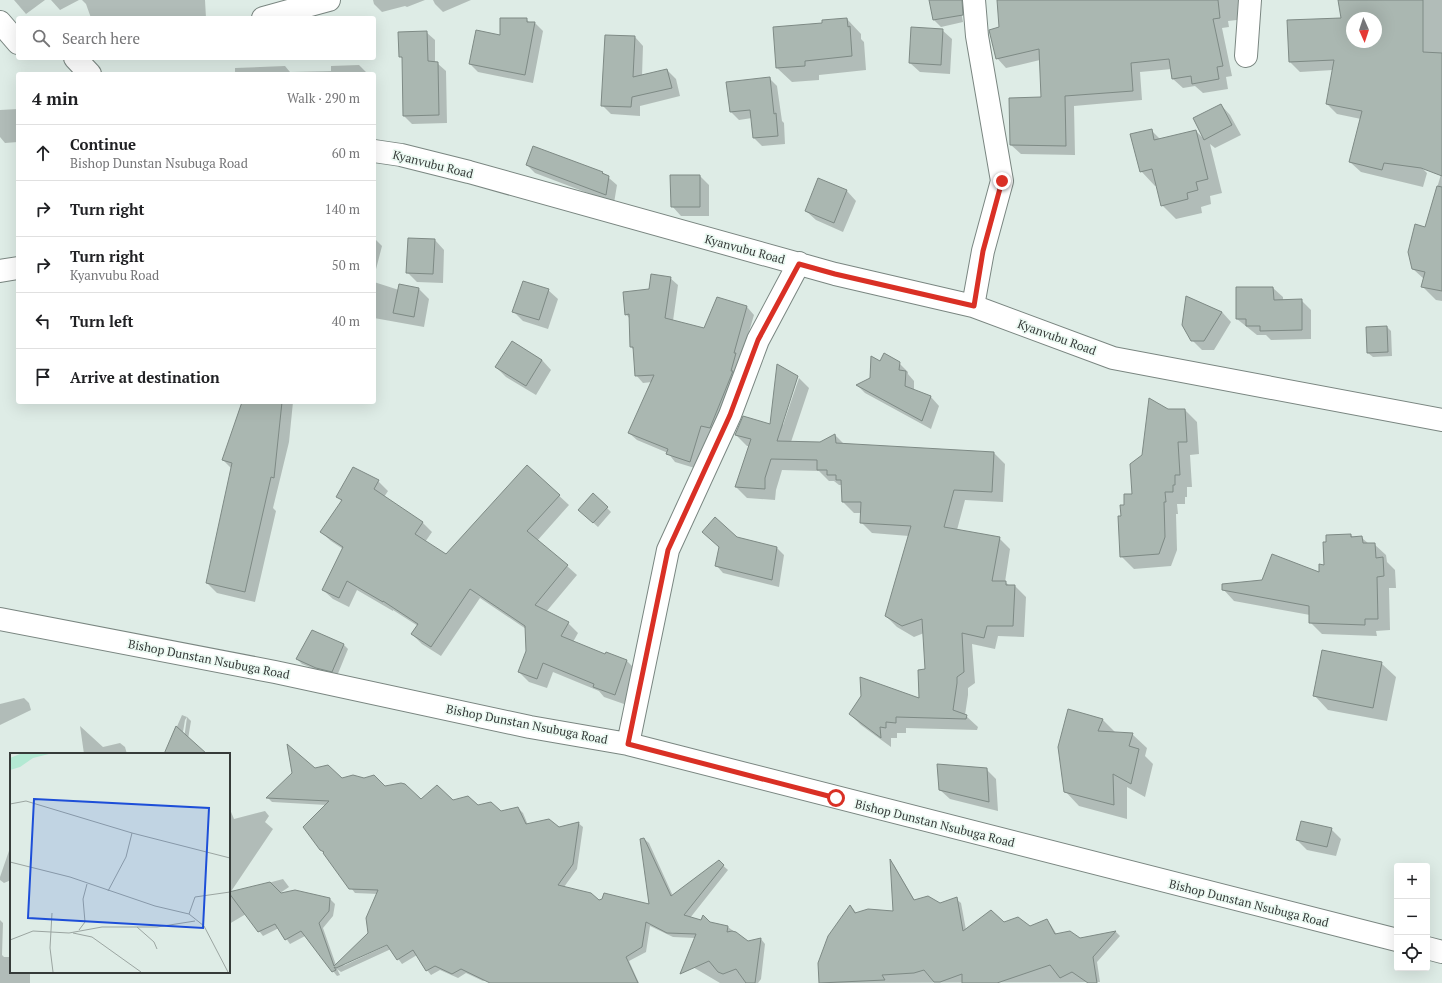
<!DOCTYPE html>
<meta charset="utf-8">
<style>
body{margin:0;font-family:"PT Serif",serif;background:#f6f6f6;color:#202124}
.controls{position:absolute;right:12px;bottom:12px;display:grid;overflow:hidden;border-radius:4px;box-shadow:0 4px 16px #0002}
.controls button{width:36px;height:36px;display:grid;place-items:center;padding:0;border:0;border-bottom:1px solid #e0e0e0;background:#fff;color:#202124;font:20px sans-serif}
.compass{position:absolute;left:1346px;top:12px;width:36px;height:36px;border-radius:50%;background:#fff;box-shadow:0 4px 16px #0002;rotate:177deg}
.stop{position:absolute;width:12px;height:12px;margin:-9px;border:3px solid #d93025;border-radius:50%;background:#fff}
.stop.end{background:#d93025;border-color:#fff;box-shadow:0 1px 4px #0008}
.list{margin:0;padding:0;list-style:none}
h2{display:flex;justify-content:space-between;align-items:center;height:52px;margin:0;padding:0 16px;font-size:17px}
h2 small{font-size:13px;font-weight:400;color:#757577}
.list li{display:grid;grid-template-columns:26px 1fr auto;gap:12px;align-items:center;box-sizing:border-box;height:56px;padding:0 16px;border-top:1px solid #e0e0e0}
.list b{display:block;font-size:15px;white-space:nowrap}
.list p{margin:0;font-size:13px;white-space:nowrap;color:#757577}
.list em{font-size:13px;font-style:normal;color:#757577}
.icon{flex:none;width:22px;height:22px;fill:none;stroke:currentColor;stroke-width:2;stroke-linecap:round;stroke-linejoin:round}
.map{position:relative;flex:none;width:1442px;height:983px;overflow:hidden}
.search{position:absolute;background:#fff;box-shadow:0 4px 16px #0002;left:16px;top:16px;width:360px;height:44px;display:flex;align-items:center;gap:10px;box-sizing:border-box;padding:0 14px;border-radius:4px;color:#757577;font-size:15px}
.panel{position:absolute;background:#fff;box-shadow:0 4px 16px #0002;left:16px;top:72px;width:360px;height:332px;border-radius:4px}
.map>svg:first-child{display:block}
.shadow{fill:#0003;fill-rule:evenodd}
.building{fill:#aab7b1;stroke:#7e8a85;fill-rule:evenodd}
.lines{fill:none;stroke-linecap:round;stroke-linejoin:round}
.street-casing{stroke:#7a8681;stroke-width:24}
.street{stroke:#fff;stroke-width:22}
.route{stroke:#d93025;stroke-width:5}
.labels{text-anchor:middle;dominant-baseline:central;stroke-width:3.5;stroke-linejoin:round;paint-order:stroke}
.street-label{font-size:12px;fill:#363b39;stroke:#ecfaf3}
.inset-road{fill:none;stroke:#9ba5a1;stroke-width:1}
.view{fill:#1d4ed8;fill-opacity:0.15;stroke:#1d4ed8;stroke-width:2}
.inset-edge{fill:none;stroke:#363b39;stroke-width:2}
</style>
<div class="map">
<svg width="1442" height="983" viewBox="0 0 1442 983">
<rect width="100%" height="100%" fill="#deece6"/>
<!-- shadow -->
<path class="shadow" d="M14 0H45L26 14Z
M51 0H79L60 10Z
M82 0H205L206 18H91L86 4Z
M373 0H425L407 7 405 6 382 12 374 4Z
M433 0H471L443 12 435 4Z
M930 0H959L963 22 941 27 934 20Z
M1007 0H1244L1246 19 1228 21 1229 27 1222 28 1232 76 1226 77 1228 89 1203 93 1195 86 1183 88 1173 79 1172 69 1140 72 1142 100 1074 106 1075 155 1021 154 1011 145 1042 98 1040 60 1006 68 997 58 1000 28Z
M1339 0H1442V152L1417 163 1427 173 1423 187 1361 172 1350 162 1361 119 1337 114 1327 104 1333 70 1300 72 1290 62 1342 19ZM1352 18H1376V42H1352Z
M526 19 530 23H535L543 31 533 83 478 72 470 64 501 36Z
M847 19 861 34V39L864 42 866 70 819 75V80L792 82 777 68 823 24Z
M942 30 952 39 950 74 920 72 910 63Z
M426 32 435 40V63H437L446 71 447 123 412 124 404 116 403 59 400 56Z
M635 37 643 46 642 76 667 70 676 79 680 96 640 106V116L611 114 602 105Z
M359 65 368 74H235V68L285 66 290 72 331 71V66Z
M769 78 777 86 782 121 784 123 785 144 762 146 754 138 752 118 739 120 731 112Z
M1221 105 1230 115 1241 135 1215 148 1210 144 1222 193 1210 196 1211 204 1201 207 1202 213 1176 219 1162 205 1157 185 1155 186 1141 171 1151 130 1161 140 1196 131 1205 140 1194 119Z
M18 109V142L5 143 0 137V110Z
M527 165 602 172 617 185 614 203 535 173Z
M1442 171V301L1436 300 1422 286 1424 279 1413 269Z
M700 176 709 185V216H681L672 206Z
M847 191 856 201 843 232 816 220 806 211Z
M374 238 382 246 374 277Z
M435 240 444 250 443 283 417 282 407 272Z
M670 278 678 285 673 321 705 330 717 298 747 307 754 315 718 435 709 433 698 469 675 462 668 453 637 440 629 433 652 382 643 383 636 375 634 350 631 347 630 319 626 314 650 290Z
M374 282 399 290 419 289 429 299 424 327 374 318Z
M1273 288 1283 297V301L1301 300 1311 310V339L1271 340 1266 335H1257L1237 319Z
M548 290 558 299 548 329 523 321 514 312Z
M1187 297 1222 312 1231 322 1214 350H1202L1192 340Z
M1387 327 1391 331 1392 356 1373 357 1368 353Z
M512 342 542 360 551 370 536 395 506 377 496 367Z
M880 362 899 363 908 372V374L914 381V391L931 397 939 406 931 429 865 393 857 385 871 379Z
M799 378 809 388 791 442 820 443 835 435 845 445 994 453 1005 464 1003 502 965 500 957 530 999 538 1010 549 1005 582 1010 586H1015L1026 597 1024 637 998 636 995 649 972 644 975 683 968 688V695L965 715 978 727 977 730 906 728V733H897V738H891V747L861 725 850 714 920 700 926 670 924 633 914 637 897 627 886 616 909 536 872 533 861 522 862 513H854L843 502 842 485H839L834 481H829L819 471 782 470 776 490 775 500 747 498 736 487 749 446H747L736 435 771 426 783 420V425Z
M242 402H293L289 442 273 508 276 511 255 602 217 593 207 583 232 469 223 460Z
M1168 410H1185L1197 422 1199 454 1190 455 1192 487H1187V497H1185V504H1177L1178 514H1176L1177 550 1171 566 1134 569 1121 556 1122 517 1126 506 1133 495 1143 456Z
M527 466 569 505 537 541 567 566 577 575 546 612 568 623 578 633 573 642 606 656 627 661 636 670 624 704 604 697 599 691 553 672 547 688 529 682 519 672 527 651 526 629 480 598 441 656 422 644 412 634 418 626 393 610V611L357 590 349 607 333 599 323 590 343 549 331 541 321 532 342 502 338 497 378 481 388 491 384 497 422 522 432 532 425 542 446 556Z
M607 508 611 512 598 527 579 510Z
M1351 535 1354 538H1362L1369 544H1374L1386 555 1387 562 1395 570 1396 588H1389L1390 630 1376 631 1377 636 1322 634 1310 622V615L1234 601 1223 589 1320 574 1325 566Z
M736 538 777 548 784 555 779 587 723 573 716 565Z
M344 645 348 649 337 676 322 672 302 664 297 659Z
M1381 663 1396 677 1387 721 1328 710 1314 695Z
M24 698 29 703 31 710 0 725V704Z
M1068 710 1103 720 1116 733 1132 734 1147 748 1145 756 1153 764 1145 797 1127 787V819L1079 806 1065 791Z
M182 715 187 717 185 720 182 738 184 739 187 717 191 721 188 739 205 754H165Z
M80 726 103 747 120 743 125 747 127 754H84Z
M315 769 342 779 384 787 421 800 453 801 501 812 518 808 523 813 528 825 558 828 578 823 583 827 577 869 564 887 599 901 650 905 644 839 649 843 673 896 719 862 728 870 690 918 728 927 748 942 761 939 765 944 761 979 758 983H720L691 966 695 938 673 937 650 926 646 952 629 961 639 983H508L501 971 483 981 466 973 458 978 440 970 431 975 427 970 417 955 402 964 391 949 341 972 337 969 340 975 337 976 305 936 290 944 279 928 263 936 246 914 229 924V807L234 819 265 811 269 816 265 822 273 829 230 893 283 879 289 887 280 893 281 894 295 891 330 899 335 904 333 916 323 928 336 965 369 933 378 894 355 893 321 849 327 805 272 802 268 798ZM391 942 392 943 343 966 347 962Z
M986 769 996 779 998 811 950 799 940 790Z
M1331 829 1341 839 1336 856 1307 850 1297 840Z
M11 845V880L4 883 0 880V877Z
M891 862 894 865 915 901 940 904 956 899 961 903 966 930 1004 923 1030 927 1046 920 1051 925 1057 935 1080 939 1116 932 1120 936 1097 962 1100 982 822 983 820 976 851 906 857 914 894 912Z
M0 920 3 923 2 955 4 957H11V972H30V983H0Z"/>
<!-- building -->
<path class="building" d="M929 0H962L963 15 933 20Z
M997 0H1218L1220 18 1213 19 1223 66 1217 67 1219 79 1192 84 1191 76 1172 79 1169 59 1131 63 1133 91 1065 96 1066 146 1010 145 1009 98 1041 97 1039 49 996 59 989 30 999 27Z
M1338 0H1423V52L1442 53V176L1421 168 1384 163 1382 170 1349 162 1362 111 1326 104 1334 60 1289 62 1287 20 1341 18ZM1352 18H1376V42H1352Z
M500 18H527V22H535L525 75 469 64 476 30 500 35Z
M847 18 848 27 850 26 852 56 805 61V66L776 68 773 27 822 23V20Z
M911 27 943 29 941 65 909 63Z
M427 31 428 61 438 62 439 115 403 116 402 57H399L398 32Z
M605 35 635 36 633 77 667 69 672 88 632 97 631 107 601 106Z
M770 77 774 114 776 113 778 136 753 138 750 110 730 112 726 82Z
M1221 104 1232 125 1204 140 1193 118Z
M1152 129 1154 140 1196 130 1208 179 1196 182 1198 190 1187 193 1188 199 1161 206 1152 169 1140 172 1130 134Z
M533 146 603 172 602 173 609 176 606 195 526 165Z
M670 175H700V207H671Z
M818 178 847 190 834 223 805 211Z
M1437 186 1442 187V291L1421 287 1425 272 1412 269 1408 252 1415 224 1425 227Z
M408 238 435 239 433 274 406 273Z
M651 274 671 277 665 318 704 328 717 297 747 306 734 353H736L731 371H733L710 428 701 426 690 462 666 454 668 449 628 433 654 375 635 376 633 347H630L629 314 625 315 623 292 649 289Z
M523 281 549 289 539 320 512 312Z
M399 284 419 288 414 317 393 313Z
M1236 287H1273L1274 300 1302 299V330L1260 331V326H1246V319H1236Z
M1186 296 1222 312 1204 341H1191L1182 325Z
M1387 326 1388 352 1367 353 1366 327Z
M512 341 542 360 526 386 495 367Z
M884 353 900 362 899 370 906 371 905 386 931 396 922 421 856 385 870 378 871 356 880 361Z
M777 364 798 376 777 441 820 442 835 434 836 443 994 452 992 492 954 490 944 527 1000 537 992 581H1006V585H1015L1013 626H987L984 638 962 633 964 672 957 677V683L953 710 967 715 966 719 896 717V723L886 722V728L880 727 881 738 849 714 861 696 860 677 919 698 918 670 925 669 922 619 902 626 885 616 911 526 860 523 861 502H842L841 480H836V475H827V470H817V460L771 459 765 478V489L735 487 751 439 735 435 743 416 770 424Z
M1149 398 1168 409H1185L1187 442H1178L1180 475H1175V485H1173V492H1165L1166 502H1164L1165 537 1159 554 1120 557 1118 516H1121L1120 505H1124V494H1132L1130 464 1142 455Z
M242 402H282L274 478 271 477 245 592 206 583 232 463 222 460Z
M527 465 560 495 527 531 568 565 535 605 569 622 561 636 605 654 606 652 627 660 615 695 593 687 594 684 543 663 537 679 518 672 526 651 525 626 470 589 431 647 411 634 418 624 383 601V602L347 581 339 598 322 590 343 547 320 532 342 500 336 497 353 467 379 480 374 489 423 522 415 534 446 554Z
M593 493 608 507 593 523 578 510Z
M715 517 737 537 777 547 772 580 715 566 719 547 702 532Z
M1351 534V537L1362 536 1363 543H1375L1376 558 1383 557 1384 576 1377 577 1378 619H1365V625L1309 623V606L1222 590V584L1262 580 1272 554 1319 572V564L1324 565 1323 542H1326V535Z
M312 630 344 644 332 672 316 668 296 659Z
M1322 650 1382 662 1373 708 1313 696Z
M1068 709 1103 719 1098 731 1133 733 1129 746 1139 749 1131 784 1113 774 1114 805 1064 792 1058 747Z
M176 726 207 754H164Z
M287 744 315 768 328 765 342 778 353 775 364 778 374 775 385 786 401 783 405 784 421 799 437 785 453 800 468 796 478 805 491 802 501 811 518 807 526 824 549 819 559 827 579 822 573 864 558 885 591 893 599 900 602 899 604 893 649 904 640 839 644 838 671 896 719 860 724 865 684 915 701 920 703 915 710 922 728 926 727 932 732 931 736 932 748 941 761 938 755 983H746L736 969 723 974 718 972 709 961 680 974 696 934 667 933 646 922 642 947 626 957 638 983H490L461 969 452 974 435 966 426 971 413 950 397 960 387 945 336 968 334 967 336 970 332 972 301 931 285 940 275 924 258 932 229 893V892L270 882 281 893 295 890 330 898 329 911 319 923 334 966 368 933 366 918 378 890 349 889 323 853 324 852 320 850 303 827 329 801 266 798 292 773Z
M937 764 987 768 989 802 939 790Z
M1301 821 1332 828 1327 847 1296 840Z
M890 859 914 900 928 896 940 903 957 897 963 931 991 910 1004 922 1018 917 1030 926 1047 919 1055 934 1070 931 1080 938 1116 931 1093 957 1097 983H1088L1072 972 1060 978 1050 965 997 983H962V974L940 982H934L924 970 914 973 882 975 885 980 819 983 818 963 828 936 850 905 855 913 868 909 893 911Z"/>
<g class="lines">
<defs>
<path id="street" d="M263 18 329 0
M0 22 18 43
M1246 56 1250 0
M75 58 90 74
M374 151 401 155 469 172 835 274 973 306 1113 358 1442 420
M0 271 18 268
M973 306 983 251 1002 181 977 36 974 0
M0 619 275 672 530 727 628 744 1397 940
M628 744 668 550 730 415 758 340 799 263
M1427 948 1442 952"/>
</defs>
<!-- street casing -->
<use href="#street" class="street-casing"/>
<!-- street -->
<use href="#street" class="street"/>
</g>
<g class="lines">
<!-- route -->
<path class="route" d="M836 798 628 744 668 550 730 415 758 340 799 264 835 274 974 306 983 251 1002 181"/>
</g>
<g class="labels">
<!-- street labels -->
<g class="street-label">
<text transform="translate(433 164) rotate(14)">Kyanvubu Road</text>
<text transform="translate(745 249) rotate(15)">Kyanvubu Road</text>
<text transform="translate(1057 337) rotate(20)">Kyanvubu Road</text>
<text transform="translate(209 659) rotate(11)">Bishop Dunstan Nsubuga Road</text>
<text transform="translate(527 724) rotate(11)">Bishop Dunstan Nsubuga Road</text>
<text transform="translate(935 823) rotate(14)">Bishop Dunstan Nsubuga Road</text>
<text transform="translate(1249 903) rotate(14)">Bishop Dunstan Nsubuga Road</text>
</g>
</g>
<!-- overview -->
<g transform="translate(10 753)">
<rect width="220" height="220" fill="#deece6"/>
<path d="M10 1H39L23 5 10 14 0 17V5Z" fill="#b3e9d3"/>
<path class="inset-road" d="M0 51 16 48 122 80 220 105M0 109 60 124 145 153 179 161 194 173 218 219M98 138 116 104 122 80M42 160 40 195 43 219M179 161 185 144 220 139M127 174 144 189 147 196M69 177 75 169 73 146 77 131M63 180 82 184 131 219M0 187 23 178 59 180 92 174H147L185 168"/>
<path class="view" d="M24 46 199 55 193 175 18 165Z"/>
<rect width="220" height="220" class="inset-edge"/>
</g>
</svg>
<div class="controls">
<button>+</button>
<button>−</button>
<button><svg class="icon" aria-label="locate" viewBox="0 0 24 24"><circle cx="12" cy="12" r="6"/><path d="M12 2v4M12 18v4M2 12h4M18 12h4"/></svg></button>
</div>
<svg class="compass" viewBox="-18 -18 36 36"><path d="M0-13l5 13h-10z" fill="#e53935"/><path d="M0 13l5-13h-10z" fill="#757577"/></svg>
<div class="stop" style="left:836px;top:798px"></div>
<div class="stop end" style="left:1002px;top:181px"></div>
<div class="search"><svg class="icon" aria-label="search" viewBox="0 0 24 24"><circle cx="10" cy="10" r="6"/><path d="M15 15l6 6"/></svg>Search here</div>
<section class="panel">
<h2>4 min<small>Walk · 290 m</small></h2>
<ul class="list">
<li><svg class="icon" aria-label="ahead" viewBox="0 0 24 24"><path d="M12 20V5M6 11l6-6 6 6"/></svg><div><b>Continue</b><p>Bishop Dunstan Nsubuga Road</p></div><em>60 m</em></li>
<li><svg class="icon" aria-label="right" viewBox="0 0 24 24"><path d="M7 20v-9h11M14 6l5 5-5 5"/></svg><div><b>Turn right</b></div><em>140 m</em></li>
<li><svg class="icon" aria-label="right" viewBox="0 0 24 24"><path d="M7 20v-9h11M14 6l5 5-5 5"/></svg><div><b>Turn right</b><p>Kyanvubu Road</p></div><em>50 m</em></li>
<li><svg class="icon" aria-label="left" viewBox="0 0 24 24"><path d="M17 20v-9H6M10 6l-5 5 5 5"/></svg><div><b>Turn left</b></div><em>40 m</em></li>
<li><svg class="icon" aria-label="arrive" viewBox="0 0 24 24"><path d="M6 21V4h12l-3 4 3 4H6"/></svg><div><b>Arrive at destination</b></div></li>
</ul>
</section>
</div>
